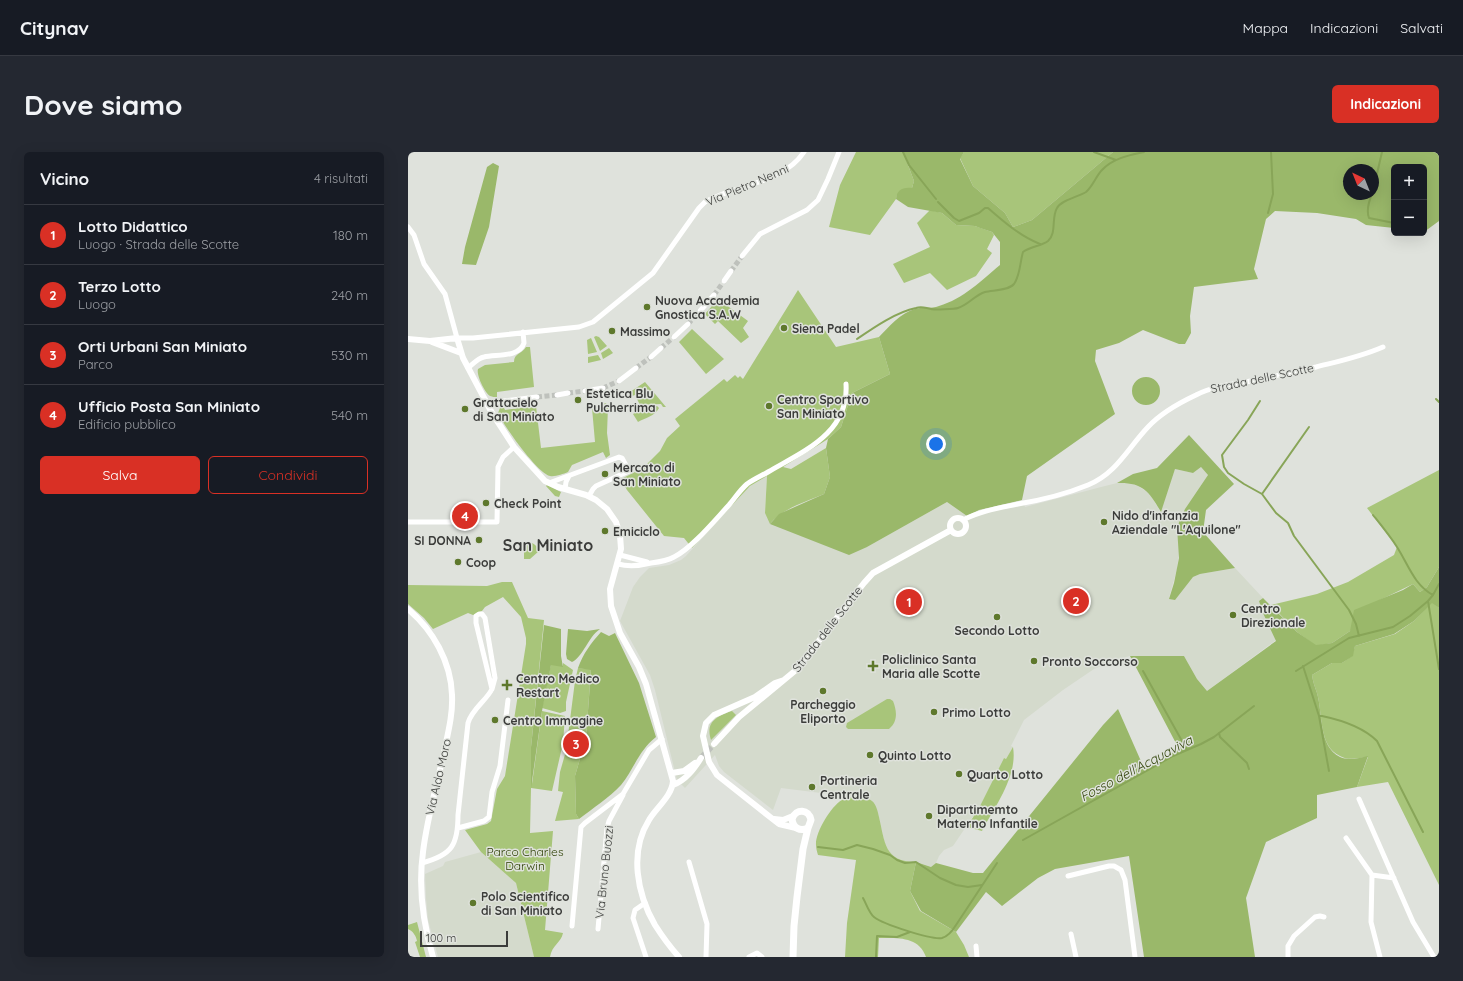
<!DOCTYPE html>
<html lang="it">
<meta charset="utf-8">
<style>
body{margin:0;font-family:Quicksand,sans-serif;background:#242831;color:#f1f3f6}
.controls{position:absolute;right:12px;top:12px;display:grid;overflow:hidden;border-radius:6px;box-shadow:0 4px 16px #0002}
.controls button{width:36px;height:36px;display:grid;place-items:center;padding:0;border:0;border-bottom:1px solid #363941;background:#171b24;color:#f1f3f6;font:20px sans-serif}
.compass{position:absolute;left:935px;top:12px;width:36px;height:36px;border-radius:50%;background:#171b24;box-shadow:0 4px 16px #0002;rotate:317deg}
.scale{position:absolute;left:12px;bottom:10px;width:88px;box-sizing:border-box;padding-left:4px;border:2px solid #3b3c3a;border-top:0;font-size:11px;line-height:14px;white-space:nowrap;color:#3b3c3a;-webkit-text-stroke:3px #dfe2dc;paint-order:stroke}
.you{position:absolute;left:528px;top:292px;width:14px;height:14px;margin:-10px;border:3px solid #fff;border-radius:50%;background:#1a73e8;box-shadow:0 0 0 6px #1a73e833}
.badge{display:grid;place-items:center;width:26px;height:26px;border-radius:50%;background:#d93025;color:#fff;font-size:13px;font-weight:700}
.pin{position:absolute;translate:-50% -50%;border:2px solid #fff;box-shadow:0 1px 4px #0006}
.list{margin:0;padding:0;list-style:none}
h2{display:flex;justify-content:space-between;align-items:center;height:52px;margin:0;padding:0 16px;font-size:17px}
h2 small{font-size:13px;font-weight:400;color:#9ea1a6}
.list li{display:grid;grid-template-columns:26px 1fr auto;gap:12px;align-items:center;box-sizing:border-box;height:60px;padding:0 16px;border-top:1px solid #363941}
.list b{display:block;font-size:15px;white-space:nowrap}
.list p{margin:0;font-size:13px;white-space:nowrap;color:#9ea1a6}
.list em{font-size:13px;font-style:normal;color:#9ea1a6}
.actions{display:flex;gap:8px;padding:12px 16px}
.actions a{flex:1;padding:9px 0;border:1px solid #d93025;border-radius:6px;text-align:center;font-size:14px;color:#d93025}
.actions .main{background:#d93025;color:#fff}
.map{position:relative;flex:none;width:1031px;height:805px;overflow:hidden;border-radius:6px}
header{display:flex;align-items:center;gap:24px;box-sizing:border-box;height:56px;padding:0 20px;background:#171b24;border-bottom:1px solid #363941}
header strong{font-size:19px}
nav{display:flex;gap:22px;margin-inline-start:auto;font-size:14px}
.intro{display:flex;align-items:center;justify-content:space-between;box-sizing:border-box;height:96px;padding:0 24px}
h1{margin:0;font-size:28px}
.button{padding:10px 18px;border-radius:6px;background:#d93025;color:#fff;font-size:14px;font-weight:700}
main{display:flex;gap:24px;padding:0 24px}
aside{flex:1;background:#171b24;border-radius:6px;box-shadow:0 4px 16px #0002}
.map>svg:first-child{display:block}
.built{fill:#d4dacc}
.green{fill:#a8c57a}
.forest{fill:#9ab86a;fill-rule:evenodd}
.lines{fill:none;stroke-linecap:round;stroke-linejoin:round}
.stream{stroke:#88a558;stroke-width:2}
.minor-tunnel{stroke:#bec1bc;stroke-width:5;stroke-dasharray:5 2.5;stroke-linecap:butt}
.tertiary-tunnel{stroke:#bec1bc;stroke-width:6;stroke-dasharray:6 3;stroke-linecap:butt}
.minor{stroke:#fff;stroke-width:5}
.tertiary{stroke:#fff;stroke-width:6}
.secondary{stroke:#fff;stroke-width:7}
.poi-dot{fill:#5e782c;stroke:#dfe2dc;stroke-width:1.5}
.labels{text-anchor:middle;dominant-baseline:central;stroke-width:3;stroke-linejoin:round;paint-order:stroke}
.street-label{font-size:12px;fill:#3b3c3a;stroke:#dfe2dc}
.poi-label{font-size:12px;font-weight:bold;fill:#3b3c3a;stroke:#dfe2dc;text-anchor:start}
.park-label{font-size:12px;fill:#2e4005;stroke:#dfe2dc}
.water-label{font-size:13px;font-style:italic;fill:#314409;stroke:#dfe2dc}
.district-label{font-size:16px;font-weight:bold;fill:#3b3c3a;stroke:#dfe2dc}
</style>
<header>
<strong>Citynav</strong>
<nav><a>Mappa</a><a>Indicazioni</a><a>Salvati</a></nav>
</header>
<div class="intro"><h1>Dove siamo</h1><a class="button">Indicazioni</a></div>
<main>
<aside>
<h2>Vicino<small>4 risultati</small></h2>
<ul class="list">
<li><span class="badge">1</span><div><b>Lotto Didattico</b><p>Luogo · Strada delle Scotte</p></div><em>180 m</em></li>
<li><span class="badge">2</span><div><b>Terzo Lotto</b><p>Luogo</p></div><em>240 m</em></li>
<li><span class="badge">3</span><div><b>Orti Urbani San Miniato</b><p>Parco</p></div><em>530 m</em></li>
<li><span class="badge">4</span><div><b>Ufficio Posta San Miniato</b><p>Edificio pubblico</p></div><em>540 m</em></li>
</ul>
<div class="actions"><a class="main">Salva</a><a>Condividi</a></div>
</aside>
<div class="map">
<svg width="1031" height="805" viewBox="0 0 1031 805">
<rect width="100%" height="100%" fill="#dfe2dc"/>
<!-- built -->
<path class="built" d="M793 315 800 323 777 357 769 417 761 446 785 425 792 422 827 416 855 446 851 449 854 459 868 488 799 539 789 527 776 504H722L711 507 686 517 655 538 616 568 603 594 605 595 598 607 596 606 572 654 545 694 536 698 531 704 528 711 523 715 508 710 493 709 481 701 477 692 470 661 464 649 442 645 433 649 421 642 373 636 365 658 316 620 311 614 307 603 277 636 269 628 247 538 242 523 212 469 225 435 232 425 241 416 261 413 273 408 278 404 338 338 346 331 359 324 357 361 459 395 539 350 559 364 616 352 617 355 697 334 709 331 721 330 728 333 738 339 743 344 752 359 767 317 785 321Z
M73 700 108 731 126 805H30L20 768 18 746 17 722 35 714 37 710Z"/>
<!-- green -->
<path class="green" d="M448 0H495L506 29 504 36 489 43 488 47 462 83 421 75 432 33Z
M556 0H705L624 68 605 75 597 61 565 34 552 6Z
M522 58 534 61 548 73 567 74 584 80 586 83 579 97 584 101 568 124 539 138 522 121 496 131 485 112 522 95 509 71Z
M390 138 428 195 471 185 482 222 444 241 433 275 420 287 375 315 383 317 418 296 422 325 416 342C399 349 372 358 362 372L357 361 359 324 342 334 284 396 276 386 256 384 219 338 213 327 235 316 252 299 259 286 272 274 267 267 316 227 319 230 327 223 330 226 332 224 335 227Z
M310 147 340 169 335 176 341 185 333 191 310 169 307 172 297 162Z
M284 177 316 207 298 222 271 190Z
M188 184 191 185 199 194 192 199 186 185Z
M183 186 189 200 180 202 179 188Z
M118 195H122L126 235 89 240V245C86 245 85 245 82 244 77 241 68 223 70 217L77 213 106 210C106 201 114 202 118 195Z
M201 196 205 201 195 207 193 201Z
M190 203 193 208 180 211V205Z
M237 230 258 255H255L253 252 232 253 227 243 224 244 222 240Z
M198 251 200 255 199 281 202 303 198 306 195 300 164 313 160 320C155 322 147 325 142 324 130 322 95 273 90 261L92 256H96L97 258 128 254 133 296 187 290 184 256Z
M249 254 251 256C247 264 237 266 230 270L225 262 230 259 232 256Z
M1031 318V415L1019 435 1012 440 1005 432 972 448 942 479 924 491 908 494 889 480 863 453 909 442 940 430 986 403 989 395 959 356Z
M139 333 153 340 151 345 147 344 138 334Z
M116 390C123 390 128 391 131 399L122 407H116Z
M94 430H104L120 466 136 468 123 595 124 632 134 559 157 564 155 591 144 639 123 636 122 681 145 679 137 778 155 781C153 791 144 793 142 805H126L108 731 73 700 57 678 79 672 83 669 89 637 97 624 118 492V486L113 465 95 445 77 455 74 459 65 463 60 461 25 477 16 466 0 452V433L79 434Z
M1024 450 1031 456V733L980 630 949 635 960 605C951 606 940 609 932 604 910 594 915 561 909 541 907 535 905 530 904 523L924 511H934L944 504 947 494 987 482 1006 469Z
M155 511 165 518 158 550V559L152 561 134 556 143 512 155 514Z
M170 516 183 517 178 586 167 624 168 662 171 667 147 669 155 640 150 639 152 620 158 599 167 529Z
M479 547H482L485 549C489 559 490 570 481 577H440L438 575 439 571Z
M324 559 328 563 303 588C297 570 309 564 324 559Z
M605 595C610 624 587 654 574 679L559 675 572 654 596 606 598 607Z
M452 644C456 645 460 646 464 649 468 652 470 660 471 665 477 690 476 710 508 710L502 739 512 759 548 780 556 793 561 805H518C511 784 489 786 471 786L470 805H437L439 771 448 708 410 703C409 700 408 696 408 693 407 681 423 654 434 648 440 645 446 645 452 644Z
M9 770 18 805H12L7 790 9 789C8 784 5 779 0 777V773Z"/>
<!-- forest -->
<path class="forest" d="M495 0H556L552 7 565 34 597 61 605 75 624 68 705 0H1031V69L1016 80V15H986V76L958 73 948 67 909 61 867 59 858 67 846 117 850 127 786 135 782 164 783 181 777 192H771L735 178 711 191 688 198 687 209 707 262 619 324 614 348 571 358 559 364 539 350 459 395 441 403 362 372 371 362 416 342 422 325 418 296 420 287 433 275 444 241 482 222 471 185C481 175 492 161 507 157 514 155 523 157 531 154 555 147 574 128 592 113V90L584 80 572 76 567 74 548 73 534 61 500 55 488 47C489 38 494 35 504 36L506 29ZM941 18H965V42H941Z
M85 11 91 14 81 75 68 113 54 112 57 95 79 15Z
M724 239a14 14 0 1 1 28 0a14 14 0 1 1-28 0Z
M781 283 826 332 798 358 795 380 827 416 792 422 785 425 767 448 761 447 766 431 771 406 769 375 777 357 800 323 793 315 785 321 767 317 753 360C741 339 734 330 709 331L725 322 749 316Z
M1031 415V456L1024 451 1006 469 986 482 947 494 945 504 934 511H924L904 523C905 530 907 535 909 541 915 561 910 594 932 605 941 609 951 606 960 604L949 635 909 643V666L858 690 838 746 847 805H736L721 704 647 717 630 726 594 754 578 740 548 780 513 759 502 739 508 710 523 715 528 711 565 721H575L695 573 710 557 736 616 771 597 722 504H776L789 527 799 539 868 489 854 459 851 449 855 446 889 480 908 493 924 491 942 479 946 458 995 438 1005 432 1012 440 1019 435Z
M136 473 153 477V504L155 515 143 513 134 559 123 636V595Z
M160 477 179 479 192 477C180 485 175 505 164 510L159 507 158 502Z
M193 480 201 484 207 481 231 531 248 585C231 598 226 617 213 633 201 646 185 656 171 667L168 662 167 624 178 586 183 518 170 516C175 502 183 491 193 480Z"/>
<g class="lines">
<!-- stream -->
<path class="stream" d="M495 0 501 13 528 47
M686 0 708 8
M965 39 974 0
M964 42C961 49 958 58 961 66L986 71
M530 50 546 66 551 69 571 61 577 56H580C596 70 612 84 632 92
M860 61 865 42 863 0
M449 187C465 176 488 160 508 156 514 154 517 156 523 157 526 158 547 157 550 156 560 153 567 143 577 140 585 138 600 139 606 132 612 124 612 110 615 100 623 94 634 94 640 89 649 81 643 66 649 56 653 48 670 45 678 40 685 34 688 24 694 18 705 6 722 3 736 0
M1028 247 1031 250
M852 249 840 268 814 303 816 315 820 321 836 332 854 342 868 361 880 371 886 384 941 458 948 472 951 484
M854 342 901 275
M965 363C973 373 982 384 989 395 1000 412 1006 433 1025 443
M1020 449 1031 517
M895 514 911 564 921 619
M735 519 779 598
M888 519 941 486 985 475 1002 464 1020 449 1025 443 1031 432
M911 564H914C933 568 955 575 969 589L1015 680
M811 581 812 585 839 611 841 617
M615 688 765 604 793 592 806 585 846 554
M410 695 435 698 449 693 465 697 482 703 489 708 497 711 508 710 532 726 548 733 560 735 574 733
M455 746C458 751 461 761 466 765 475 772 523 788 534 786 541 784 545 778 548 773L589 711
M468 805 469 784 489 785 502 780"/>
<!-- minor-tunnel -->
<path class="minor-tunnel" d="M323 119 334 104
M306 143 316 129
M280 172 292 159
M253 196 266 185
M228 216 243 205
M195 236 211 229
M160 241 177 239
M129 245 149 243"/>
<!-- tertiary-tunnel -->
<path class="tertiary-tunnel" d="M293 606 306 592"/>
<!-- minor -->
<path class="minor" d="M0 75 6 83 16 112 37 142 49 186H65L171 175 185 170 245 121 291 56 297 50C328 32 375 32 396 0
M334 104 352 82 399 58 410 48 420 27 431 0
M316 129 323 119
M292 159 306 143
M266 185 280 172
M243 205 253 196
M60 216C65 212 70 206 76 205 88 202 111 206 116 191L115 180
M211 229 228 216
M177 239 195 236
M149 243 160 241
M79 251 129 245
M141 331 211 305 214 306 221 319 188 334 185 337 181 344
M157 337 158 330 161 324
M555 368C572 359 591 356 610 352 634 348 658 342 680 333 708 322 720 296 740 275 753 261 771 251 788 243 807 233 828 232 849 228 869 224 889 219 908 215 932 209 952 205 975 195
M0 370H89L90 315 95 305 106 295
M212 403 239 410
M210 412C221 415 231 414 243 411 251 410 259 409 266 405 284 396 307 368 321 353 327 346 332 338 339 332 346 327 353 324 360 320 396 299 441 281 438 232
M71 462H74L77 466 87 526 84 537 68 471V464Z
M951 647 1005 770 1026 805
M50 676 76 669 81 665 84 640 92 614 100 548
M938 686 964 723 963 770 972 805
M281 710 299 772 298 805
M14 711C44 703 50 693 50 663L60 571C64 557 78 549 84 537
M964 723 986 726
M660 724 701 714H706L713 718 717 728 727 805
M237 751 227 758 225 766 238 805
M164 774 173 675 177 671 215 642 241 598 254 587
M190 777 199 676 201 669 215 643
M663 782 668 805
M568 794 569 805
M341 805 349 801 354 805
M880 805V794L886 784 907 765 912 764 916 765"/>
<!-- tertiary -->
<path class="tertiary" d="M0 187 22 189 49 186 55 206 84 261 106 295 137 329 150 335 178 343 188 348 199 357 208 370 212 383 213 397 202 437 203 454 212 481 231 515 238 532 265 629C264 644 248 656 241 668 221 700 229 742 247 773 254 784 262 795 271 805
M24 190 53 201
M542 374a8 8 0 1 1 16 0a8 8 0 1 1-16 0Z
M0 457C25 478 43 510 44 543 45 562 40 581 36 600 29 633 19 666 15 700 10 736 15 771 25 805
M376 528 367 531 347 545 306 563 298 571 295 584 301 610 309 623 371 672 388 676
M306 592 331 565 388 518 456 431 465 421 543 378
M264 621 276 619 287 611
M265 633C278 628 286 617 293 606
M366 667 375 668 385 664"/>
<!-- secondary -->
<path class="secondary" d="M385 805 386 774 389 745 395 697 400 676 403 668C401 657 388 656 384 667 385 676 392 680 400 676"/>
</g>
<!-- markers -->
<g class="poi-dot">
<circle cx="239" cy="155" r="4"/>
<circle cx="376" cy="176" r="4"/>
<circle cx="204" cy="179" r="4"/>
<circle cx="170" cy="248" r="4"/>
<circle cx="361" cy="254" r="4"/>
<circle cx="57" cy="257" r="4"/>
<circle cx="197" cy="322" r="4"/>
<circle cx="78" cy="351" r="4"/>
<circle cx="696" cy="370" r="4"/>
<circle cx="197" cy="379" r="4"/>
<circle cx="71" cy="388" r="4"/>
<circle cx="50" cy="410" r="4"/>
<circle cx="825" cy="463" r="4"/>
<circle cx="589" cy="465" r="4"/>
<circle cx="626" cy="509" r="4"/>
<path d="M463 508h4v4h4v4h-4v4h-4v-4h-4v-4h4z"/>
<path d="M97 527h4v4h4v4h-4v4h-4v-4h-4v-4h4z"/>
<circle cx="415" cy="539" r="4"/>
<circle cx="526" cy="560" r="4"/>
<circle cx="87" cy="568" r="4"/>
<circle cx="462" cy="603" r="4"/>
<circle cx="551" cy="622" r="4"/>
<circle cx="404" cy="635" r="4"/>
<circle cx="521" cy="664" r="4"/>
<circle cx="65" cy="751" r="4"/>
</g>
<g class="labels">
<!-- street labels -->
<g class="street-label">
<text transform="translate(339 33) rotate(-23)">Via Pietro Nenni</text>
<text transform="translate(854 226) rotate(-12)">Strada delle Scotte</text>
<text transform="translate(419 477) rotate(-52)">Strada delle Scotte</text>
<text transform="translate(30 625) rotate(-77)">Via Aldo Moro</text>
<text transform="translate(196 720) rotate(-84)">Via Bruno Buozzi</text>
</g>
<!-- poi labels -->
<g class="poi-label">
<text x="247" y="148">Nuova Accademia<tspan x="247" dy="14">Gnostica S.A.W</tspan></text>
<text x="384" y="176">Siena Padel</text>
<text x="212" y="179">Massimo</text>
<text x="178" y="241">Estetica Blu<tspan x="178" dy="14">Pulcherrima</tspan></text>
<text x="369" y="247">Centro Sportivo<tspan x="369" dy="14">San Miniato</tspan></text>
<text x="65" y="250">Grattacielo<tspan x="65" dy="14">di San Miniato</tspan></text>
<text x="205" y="315">Mercato di<tspan x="205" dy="14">San Miniato</tspan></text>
<text x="86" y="351">Check Point</text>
<text x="704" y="363">Nido d'infanzia<tspan x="704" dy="14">Aziendale "L'Aquilone"</tspan></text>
<text x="205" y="379">Emiciclo</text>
<text x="63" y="388" text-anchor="end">SI DONNA</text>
<text x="58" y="410">Coop</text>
<text x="833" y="456">Centro<tspan x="833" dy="14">Direzionale</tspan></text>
<text x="589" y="478" text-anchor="middle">Secondo Lotto</text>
<text x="474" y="507">Policlinico Santa<tspan x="474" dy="14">Maria alle Scotte</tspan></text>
<text x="634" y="509">Pronto Soccorso</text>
<text x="108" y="526">Centro Medico<tspan x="108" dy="14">Restart</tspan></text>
<text x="415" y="552" text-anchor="middle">Parcheggio<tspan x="415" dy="14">Eliporto</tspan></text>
<text x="534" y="560">Primo Lotto</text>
<text x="95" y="568">Centro Immagine</text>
<text x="470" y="603">Quinto Lotto</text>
<text x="559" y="622">Quarto Lotto</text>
<text x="412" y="628">Portineria<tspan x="412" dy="14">Centrale</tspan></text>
<text x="529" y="657">Dipartimemto<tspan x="529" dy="14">Materno Infantile</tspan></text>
<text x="73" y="744">Polo Scientifico<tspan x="73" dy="14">di San Miniato</tspan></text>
</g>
<!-- park labels -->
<g class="park-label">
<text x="117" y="699">Parco Charles<tspan x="117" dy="14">Darwin</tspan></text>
</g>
<!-- water labels -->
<g class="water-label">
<text transform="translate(728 616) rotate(-28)">Fosso dell'Acquaviva</text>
</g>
<!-- district labels -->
<g class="district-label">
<text x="140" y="393">San Miniato</text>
</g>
</g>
</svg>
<div class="controls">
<button>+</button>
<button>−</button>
</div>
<svg class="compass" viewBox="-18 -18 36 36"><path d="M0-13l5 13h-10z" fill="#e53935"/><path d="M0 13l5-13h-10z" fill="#9ea1a6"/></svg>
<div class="scale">100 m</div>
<div class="you"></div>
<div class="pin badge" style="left:501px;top:450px">1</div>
<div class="pin badge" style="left:668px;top:449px">2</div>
<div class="pin badge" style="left:168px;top:592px">3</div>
<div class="pin badge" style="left:57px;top:364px">4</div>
</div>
</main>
